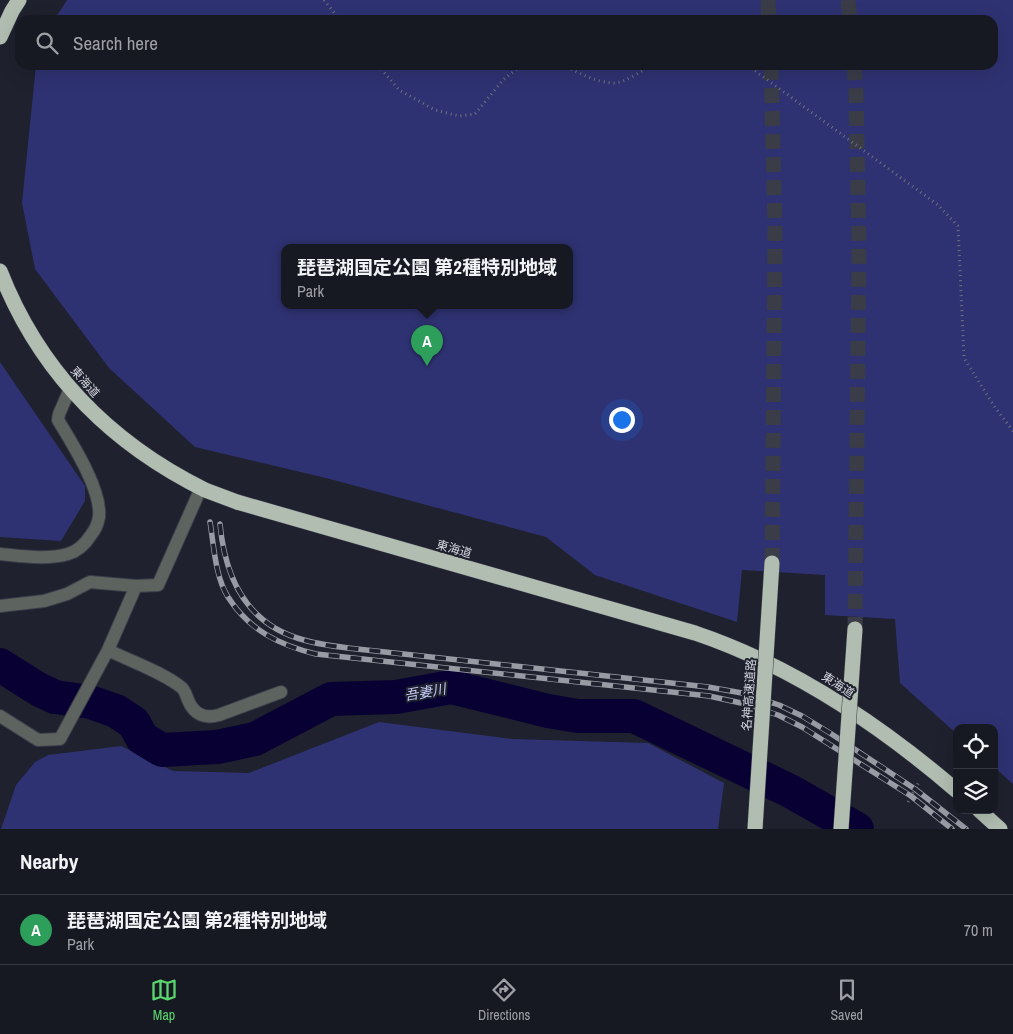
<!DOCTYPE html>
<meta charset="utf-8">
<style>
body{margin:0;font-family:"Archivo Narrow","Noto Sans JP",sans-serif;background:#20222a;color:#f1f3f6}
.controls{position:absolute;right:15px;bottom:15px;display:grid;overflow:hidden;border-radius:10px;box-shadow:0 5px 20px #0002}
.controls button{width:45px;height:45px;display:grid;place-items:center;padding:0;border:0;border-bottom:1px solid #363840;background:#171922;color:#f1f3f6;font:25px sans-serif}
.you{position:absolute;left:621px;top:419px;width:18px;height:18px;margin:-12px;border:4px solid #fff;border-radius:50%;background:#1a73e8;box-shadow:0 0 0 8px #1a73e833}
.badge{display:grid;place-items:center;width:32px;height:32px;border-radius:50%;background:#5bd56e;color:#fff;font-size:16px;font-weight:700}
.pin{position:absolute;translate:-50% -41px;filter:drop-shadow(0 1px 2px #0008)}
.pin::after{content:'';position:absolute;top:26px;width:18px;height:15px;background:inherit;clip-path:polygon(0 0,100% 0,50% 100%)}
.popup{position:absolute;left:281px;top:244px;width:292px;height:65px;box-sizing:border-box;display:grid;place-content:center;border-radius:10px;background:#171922;filter:drop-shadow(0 1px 4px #0005);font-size:16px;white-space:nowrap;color:#9ea0a5}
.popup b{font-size:19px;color:#f1f3f6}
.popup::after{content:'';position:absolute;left:50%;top:100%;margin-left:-10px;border:10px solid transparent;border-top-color:#171922}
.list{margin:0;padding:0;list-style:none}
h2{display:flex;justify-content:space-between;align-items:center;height:65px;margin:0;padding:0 20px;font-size:21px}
h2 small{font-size:16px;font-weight:400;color:#9ea0a5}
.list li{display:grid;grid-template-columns:32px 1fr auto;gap:15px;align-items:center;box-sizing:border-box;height:70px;padding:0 20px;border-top:1px solid #363840}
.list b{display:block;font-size:19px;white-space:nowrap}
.list p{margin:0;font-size:16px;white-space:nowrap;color:#9ea0a5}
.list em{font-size:16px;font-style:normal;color:#9ea0a5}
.icon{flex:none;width:28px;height:28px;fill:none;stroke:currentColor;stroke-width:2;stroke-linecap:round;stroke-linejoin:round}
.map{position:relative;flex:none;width:1013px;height:829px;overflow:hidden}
.search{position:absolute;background:#171922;box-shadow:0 5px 20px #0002;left:15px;right:15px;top:15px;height:55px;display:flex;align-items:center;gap:12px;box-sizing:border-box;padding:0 18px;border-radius:15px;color:#9ea0a5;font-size:19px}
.sheet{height:135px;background:#171922}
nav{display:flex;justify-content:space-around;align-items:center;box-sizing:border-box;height:70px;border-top:1px solid #363840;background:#171922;font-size:14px;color:#9ea0a5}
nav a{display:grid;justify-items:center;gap:2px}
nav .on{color:#5bd56e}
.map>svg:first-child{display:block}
.green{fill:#2f3272;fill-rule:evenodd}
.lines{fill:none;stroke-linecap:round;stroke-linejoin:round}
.river{stroke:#080033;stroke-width:34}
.highway-tunnel{stroke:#3a3c48;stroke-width:15;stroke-dasharray:15 8;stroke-linecap:butt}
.minor-casing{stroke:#3c3e4a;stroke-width:14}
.highway-casing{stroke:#3c3e4a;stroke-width:16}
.path{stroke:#6f717b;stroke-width:3;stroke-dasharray:1 4;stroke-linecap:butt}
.minor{stroke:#5d635e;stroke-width:12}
.highway{stroke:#b0bdb0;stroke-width:15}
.rail-casing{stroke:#999ba4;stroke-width:5.5}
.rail{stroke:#1f212e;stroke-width:4;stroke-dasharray:11;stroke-linecap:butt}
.highway-bridge-casing{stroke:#3c3e4a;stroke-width:16;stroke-linecap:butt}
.highway-bridge{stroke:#b0bdb0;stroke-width:15}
.labels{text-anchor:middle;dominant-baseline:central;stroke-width:4;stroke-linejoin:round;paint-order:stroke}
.street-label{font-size:12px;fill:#d3d5dd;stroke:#1f212e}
.water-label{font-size:14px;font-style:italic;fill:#c3caf5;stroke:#1f212e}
</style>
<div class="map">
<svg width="1013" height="829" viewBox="0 0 1013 829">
<rect width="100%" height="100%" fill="#1f212e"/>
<!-- green -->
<path class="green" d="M67 0H1013V784L994 767V728H957V734L900 683 895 619 825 615V575L742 570 737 622 595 575 546 537 326 478 195 447 109 368 35 269 22 203 36 65H993V20H54ZM284 247H570V305H284Z
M0 362 85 486V501L61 541 0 537Z
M379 722 511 739 648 743 724 783 718 829H1L16 785 35 762 48 755 121 746 173 771 249 773Z"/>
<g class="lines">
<!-- river -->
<path class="river" d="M0 665 38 689 55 697 90 702 116 711 134 723 142 738 162 750 217 747 255 739 331 699 396 697 451 687 548 711 578 716H634L790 791 857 829"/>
<!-- highway-tunnel -->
<path class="highway-tunnel" d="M768 0 769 20
M848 0 850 20
M771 65 775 227 772 563
M854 65 856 91 859 248 855 629"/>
<defs>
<path id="minor" d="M0 554C22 556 47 560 68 554 78 551 86 543 91 535 95 530 98 523 99 517 102 490 72 443 58 420L59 414 70 389
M0 606 44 601 67 594 90 582 136 586 158 585 201 488
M108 650C132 662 160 671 181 687 185 690 186 695 188 700 194 715 205 719 219 715L281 692
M0 716 38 740 60 739 108 650 136 586"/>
<path id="highway" d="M0 37 12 11 19 0
M0 271C39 371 108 442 205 490
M237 502 695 633C793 666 879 724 957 791
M979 810 1000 829"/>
</defs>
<!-- minor casing -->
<use href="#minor" class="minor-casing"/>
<!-- highway casing -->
<use href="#highway" class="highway-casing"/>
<!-- path -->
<path class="path" d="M324 0 340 20
M378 65 399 90 435 110 459 116 475 114 503 80 522 65
M562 65C579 73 597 83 615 83 623 83 645 70 650 65
M747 65 938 205 958 226 964 358 994 406 1013 431
M908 802 920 780"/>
<!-- minor -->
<use href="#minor" class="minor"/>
<!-- highway -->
<use href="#highway" class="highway"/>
<defs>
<path id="rail" d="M210 522C214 546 215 576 228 597 249 630 279 645 316 654L709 696 741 703 778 715 802 727 911 796 952 829
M220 524C225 578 247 625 304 640 321 645 339 647 357 649L708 687 742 693 779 705 802 716 830 733 915 789 966 829"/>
</defs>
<!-- rail casing -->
<use href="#rail" class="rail-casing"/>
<!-- rail -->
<use href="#rail" class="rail"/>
<defs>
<path id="highway-bridge" d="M205 490 237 502
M755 829 772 563
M841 829 855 629"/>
</defs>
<!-- highway-bridge casing -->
<use href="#highway-bridge" class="highway-bridge-casing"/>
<!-- highway-bridge -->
<use href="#highway-bridge" class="highway-bridge"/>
</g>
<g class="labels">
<!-- street labels -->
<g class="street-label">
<text transform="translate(85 382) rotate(48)">東海道</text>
<text transform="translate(454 549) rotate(16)">東海道</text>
<text transform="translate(838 685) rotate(33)">東海道</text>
<text transform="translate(749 695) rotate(-86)">名神高速道路</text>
</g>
<!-- water labels -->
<g class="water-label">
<text transform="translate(425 692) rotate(-10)">吾妻川</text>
</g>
</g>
</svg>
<div class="controls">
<button><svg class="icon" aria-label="locate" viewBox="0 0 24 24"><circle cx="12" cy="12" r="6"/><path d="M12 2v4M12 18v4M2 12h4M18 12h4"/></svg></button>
<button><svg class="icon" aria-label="layers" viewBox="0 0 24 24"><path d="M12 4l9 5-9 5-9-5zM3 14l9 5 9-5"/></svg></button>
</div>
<div class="you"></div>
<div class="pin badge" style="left:427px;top:366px;background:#2e9e5b">A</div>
<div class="popup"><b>琵琶湖国定公園 第2種特別地域</b>Park</div>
<div class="search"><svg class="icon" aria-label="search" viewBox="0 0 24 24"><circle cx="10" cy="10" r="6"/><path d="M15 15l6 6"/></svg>Search here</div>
</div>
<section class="sheet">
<h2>Nearby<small></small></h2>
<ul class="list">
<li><span class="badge" style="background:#2e9e5b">A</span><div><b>琵琶湖国定公園 第2種特別地域</b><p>Park</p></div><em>70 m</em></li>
</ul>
</section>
<nav>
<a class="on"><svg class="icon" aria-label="map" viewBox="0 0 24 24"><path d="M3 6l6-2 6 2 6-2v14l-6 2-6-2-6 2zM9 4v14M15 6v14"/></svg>Map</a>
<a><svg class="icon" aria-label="directions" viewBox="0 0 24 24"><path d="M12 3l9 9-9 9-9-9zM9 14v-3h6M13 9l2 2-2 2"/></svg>Directions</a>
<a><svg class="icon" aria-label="saved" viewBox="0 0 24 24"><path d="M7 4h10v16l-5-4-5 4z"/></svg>Saved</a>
</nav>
